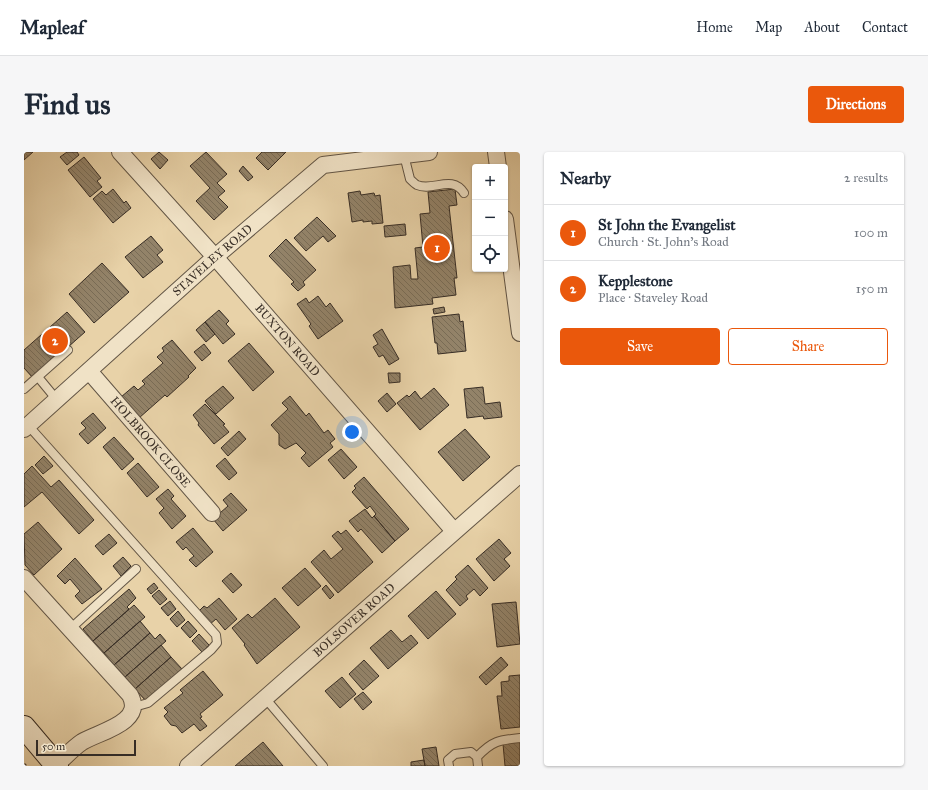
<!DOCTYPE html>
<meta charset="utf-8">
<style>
body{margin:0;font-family:"IM FELL Great Primer",serif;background:#f6f6f7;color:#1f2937}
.controls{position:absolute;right:12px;top:12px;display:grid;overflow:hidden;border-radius:4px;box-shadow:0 1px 3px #0004}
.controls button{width:36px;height:36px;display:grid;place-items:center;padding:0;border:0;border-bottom:1px solid #e0e1e3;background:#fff;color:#1f2937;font:20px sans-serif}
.scale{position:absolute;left:12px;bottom:10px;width:100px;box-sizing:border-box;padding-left:4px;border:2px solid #372d25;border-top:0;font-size:11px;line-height:14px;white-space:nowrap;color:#372d25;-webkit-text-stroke:3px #f0e2c6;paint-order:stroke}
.you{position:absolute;left:328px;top:280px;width:14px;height:14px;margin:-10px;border:3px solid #fff;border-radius:50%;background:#1a73e8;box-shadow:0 0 0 6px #1a73e833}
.badge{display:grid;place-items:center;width:26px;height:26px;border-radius:50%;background:#ea580c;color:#fff;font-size:13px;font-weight:700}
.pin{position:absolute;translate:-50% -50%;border:2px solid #fff;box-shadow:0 1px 4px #0006}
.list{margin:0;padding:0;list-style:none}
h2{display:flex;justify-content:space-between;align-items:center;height:52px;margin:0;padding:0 16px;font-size:17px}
h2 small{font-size:13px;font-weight:400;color:#747a83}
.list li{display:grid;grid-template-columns:26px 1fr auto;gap:12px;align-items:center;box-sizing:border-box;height:56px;padding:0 16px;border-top:1px solid #e0e1e3}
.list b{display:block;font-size:15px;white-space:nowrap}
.list p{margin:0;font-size:13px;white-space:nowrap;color:#747a83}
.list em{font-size:13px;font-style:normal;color:#747a83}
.actions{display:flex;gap:8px;padding:12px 16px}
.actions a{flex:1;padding:9px 0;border:1px solid #ea580c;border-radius:4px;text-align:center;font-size:14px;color:#ea580c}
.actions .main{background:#ea580c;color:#fff}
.icon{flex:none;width:22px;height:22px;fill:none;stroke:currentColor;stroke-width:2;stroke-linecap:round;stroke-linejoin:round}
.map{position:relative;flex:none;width:496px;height:614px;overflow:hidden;border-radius:4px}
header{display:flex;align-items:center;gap:24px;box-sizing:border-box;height:56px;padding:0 20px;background:#fff;border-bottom:1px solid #e0e1e3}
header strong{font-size:19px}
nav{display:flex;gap:22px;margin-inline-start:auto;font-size:14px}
.intro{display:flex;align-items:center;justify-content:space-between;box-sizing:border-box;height:96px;padding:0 24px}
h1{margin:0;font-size:28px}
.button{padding:10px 18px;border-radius:4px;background:#ea580c;color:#fff;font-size:14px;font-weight:700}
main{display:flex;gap:24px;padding:0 24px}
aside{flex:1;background:#fff;border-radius:4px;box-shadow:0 1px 3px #0004}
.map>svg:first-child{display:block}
.building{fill:url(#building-back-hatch);stroke:#372d25}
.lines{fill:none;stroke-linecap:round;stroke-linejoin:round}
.service-casing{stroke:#635646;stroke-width:10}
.minor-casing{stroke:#635646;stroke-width:18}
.secondary-casing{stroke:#372d25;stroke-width:24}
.path{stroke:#372d25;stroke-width:2.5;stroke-dasharray:3 2;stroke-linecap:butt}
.service{stroke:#f0e2c6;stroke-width:8}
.minor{stroke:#f0e2c6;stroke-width:16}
.secondary{stroke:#f0e2c6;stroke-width:22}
.labels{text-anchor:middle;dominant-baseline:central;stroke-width:3.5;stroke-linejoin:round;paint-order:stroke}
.street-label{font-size:12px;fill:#372d25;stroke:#f0e2c6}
</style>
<header>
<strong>Mapleaf</strong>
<nav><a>Home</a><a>Map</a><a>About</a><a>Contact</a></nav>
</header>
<div class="intro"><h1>Find us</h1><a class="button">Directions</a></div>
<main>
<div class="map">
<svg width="496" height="614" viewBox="0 0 496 614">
<defs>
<pattern id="building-back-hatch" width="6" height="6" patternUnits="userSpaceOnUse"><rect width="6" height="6" fill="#938369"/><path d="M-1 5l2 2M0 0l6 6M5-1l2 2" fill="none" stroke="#796c56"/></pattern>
</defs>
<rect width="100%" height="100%" fill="#e8d2a8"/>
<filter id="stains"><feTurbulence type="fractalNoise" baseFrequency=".005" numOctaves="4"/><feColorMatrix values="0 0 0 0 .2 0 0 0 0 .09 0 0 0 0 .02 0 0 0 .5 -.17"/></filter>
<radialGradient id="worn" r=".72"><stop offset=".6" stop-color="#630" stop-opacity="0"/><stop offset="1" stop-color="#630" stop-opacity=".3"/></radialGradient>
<!-- building -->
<path class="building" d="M0 0H9L0 8Z
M43 0H53L55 3 43 13 36 5Z
M135 0 144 8 136 17 127 7Z
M182 0 203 22 193 31 201 39 194 45 204 55 190 68 172 49 186 36 166 14Z
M238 0H262L244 18 232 6Z
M60 5 77 26 73 29 78 35 66 45 44 18Z
M219 14 229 25 224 29 215 19Z
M89 37 100 51 102 49 107 56 89 71 69 47 78 39 82 43Z
M431 37 433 53 425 54 433 126H430L432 143 408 146 409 152 371 156 369 115 386 113 387 127H394L391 96 399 95 396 62 406 61 404 40Z
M336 39 337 43 350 41 351 44 356 43 359 71 348 72V69L339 70V68L328 70 324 41Z
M293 65 312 84 304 90 299 84 282 99 270 86Z
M381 72 382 83 361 85 360 74Z
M127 84 139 98 133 103 139 110 119 126 101 105Z
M262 87 292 118 279 130 281 133 274 139 267 132 270 130 245 104Z
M78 111 105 140 70 171 45 142Z
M294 144 302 155 306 151 319 169 294 187 285 174 287 172 273 152 282 146 285 151Z
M420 155 421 160 410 162 409 157Z
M195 158 205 169 202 172 211 182 199 192 181 170Z
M43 160 61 180 9 226 0 216V198Z
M435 162 436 170 439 169 442 199 414 202 413 191H411L408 165Z
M181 170 191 182 182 190 172 178Z
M358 177 375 207 365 213 359 203 355 205 349 195 354 192 349 183Z
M148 188 172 216 164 224 165 225 143 245 141 243 115 266 97 245 110 234 114 238 121 232 118 229 139 211 133 205 140 199 138 196Z
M225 191 250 220 229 239 204 209Z
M180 192 187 201 178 209 170 200Z
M364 221H376V230L365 231Z
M199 234 210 246 192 262 181 249Z
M459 235 461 252 476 250 478 265 460 267 459 264 443 266 440 237Z
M410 236 425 253 396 278 373 251 383 243 385 245 391 239 397 247Z
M363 241 372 252 363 260 354 249Z
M266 244 282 264 285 261 300 281 304 278 311 287 306 291 309 295 285 315 277 306 282 301 272 291 261 297 255 293V282L247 273 264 257 258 251Z
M181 252 201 272 199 273 205 280 190 292 174 273 175 271 169 263Z
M69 261 82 276 64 292 55 282 62 276 57 271Z
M441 277 466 305 439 329 414 300Z
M215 279 222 287 204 304 197 296Z
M90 285 110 307 98 318 79 295Z
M317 297 333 315 320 327 304 308Z
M20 304 29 314 19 322 11 313Z
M201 306 213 321 205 328 192 314Z
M114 311 135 335 123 345 103 321Z
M8 314 27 335 35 328 70 368 55 382 18 340 0 355V322Z
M340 325 385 377 371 389 350 364 352 362 346 354 343 357 328 340 332 336 330 334Z
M144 337 150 344 147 347 162 364 148 377 135 361 140 356 132 347Z
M207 341 223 358 199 379 189 367 204 354 199 348Z
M341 357 348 366 350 364 371 389 358 401 337 377 334 380 325 369Z
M14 370 38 397 10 423 1 413 0 382Z
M169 376 189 400 172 415 165 408 170 404 162 395 159 398 152 390Z
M322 378 349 410 314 441 287 410 300 398 307 407 319 397 308 384 314 379 317 382Z
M85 382 93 391 79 403 71 394Z
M475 387 487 401 480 407 486 414 470 429 452 407Z
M99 405 107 414 97 424 89 414Z
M51 406 78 437 58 452 51 444 56 439 46 427 41 432 33 424Z
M444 413 464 436 456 444 450 437 442 444 444 447 436 454 422 438 433 427 431 425Z
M281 416 297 434 274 454 258 436Z
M207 421 218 433 209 441 198 429Z
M130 431 134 436 127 442 123 437Z
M302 433 310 443 306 447 298 437Z
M105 437 112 446 103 455 105 457 69 489 59 477Z
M135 438 143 447 136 453 128 444Z
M412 439 432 462 404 487 384 464Z
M195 446 213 467 201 478 192 467 185 473 174 460 180 454 183 456Z
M251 446 276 475 233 512 220 493 221 492 208 476 224 462 228 466Z
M146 449 152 457 144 464 137 456Z
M492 450 496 492 473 495 468 452Z
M110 453 121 465 80 501 69 489Z
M154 459 161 468 153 475 146 467Z
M116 469 126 481 90 513 80 501Z
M164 469 173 479 166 486 157 476Z
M367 478 378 490 387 483 394 491 364 517 346 496Z
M126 481 131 487 136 482 142 489 101 525 90 513Z
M175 482 185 493 178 500 168 489Z
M137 493 147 505 111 537 101 525Z
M147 505 158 517 122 549 111 537Z
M477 505 484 513 462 533 455 525Z
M340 508 355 524 339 538 325 522Z
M179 519 199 543 176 562 178 565 176 566 183 574 176 579 170 572 158 581 152 574 147 573 140 564 144 560 140 556 159 541 156 538Z
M496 523V575L477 577 473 544H478L477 530 485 529V524Z
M318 525 332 542 316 556 301 539Z
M339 540 348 550 339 558 330 547Z
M239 590 259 614H211Z
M496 590V614H481L479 592Z
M412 595 415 614H401L398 597Z
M400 608 401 614H387V610Z"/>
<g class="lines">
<defs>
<path id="service" d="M380 3 386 27C388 29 391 32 393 33 409 40 428 22 440 41
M14 225 33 248
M0 237 44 198
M2 271 192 483 193 491 187 498 124 551 110 555
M45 478 112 417
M241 546 299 614
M453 605C468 589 475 588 496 586
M425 614 424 608 431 602 447 600 453 605 454 614"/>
<g id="minor">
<path id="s1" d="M96 0 191 105 430 379"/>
<path d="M472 0 474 15"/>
<path d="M481 67 496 181"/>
<path id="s2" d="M65 219 188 361"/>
<path id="s3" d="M0 277 191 105 299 13 405 0"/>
<path d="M0 426 106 543C121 571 74 580 58 590 49 596 40 606 32 613"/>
<path id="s4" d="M164 614 496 322"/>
</g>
<path id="secondary" d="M0 575 33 614"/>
</defs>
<!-- service casing -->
<use href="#service" class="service-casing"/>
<!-- minor casing -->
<use href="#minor" class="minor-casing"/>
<!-- secondary casing -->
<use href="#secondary" class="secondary-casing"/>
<!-- path -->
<path class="path" d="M0 612 2 614"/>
<!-- service -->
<use href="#service" class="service"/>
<!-- minor -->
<use href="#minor" class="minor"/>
<!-- secondary -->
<use href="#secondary" class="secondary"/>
</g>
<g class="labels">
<!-- street labels -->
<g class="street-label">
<text stroke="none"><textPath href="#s3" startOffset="253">STAVELEY ROAD</textPath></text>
<text stroke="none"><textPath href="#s1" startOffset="252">BUXTON ROAD</textPath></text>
<text stroke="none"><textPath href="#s2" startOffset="94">HOLBROOK CLOSE</textPath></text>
<text stroke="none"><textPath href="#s4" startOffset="221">BOLSOVER ROAD</textPath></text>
</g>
</g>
<rect width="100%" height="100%" filter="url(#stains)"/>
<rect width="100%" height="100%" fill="url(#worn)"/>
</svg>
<div class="controls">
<button>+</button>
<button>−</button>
<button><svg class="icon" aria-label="locate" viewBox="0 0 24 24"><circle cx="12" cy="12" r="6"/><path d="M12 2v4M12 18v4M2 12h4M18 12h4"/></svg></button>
</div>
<div class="scale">50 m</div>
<div class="you"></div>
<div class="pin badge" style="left:413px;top:96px">1</div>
<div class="pin badge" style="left:31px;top:189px">2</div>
</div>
<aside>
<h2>Nearby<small>2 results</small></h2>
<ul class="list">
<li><span class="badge">1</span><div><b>St John the Evangelist</b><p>Church · St. John's Road</p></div><em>100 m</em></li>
<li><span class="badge">2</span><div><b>Kepplestone</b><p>Place · Staveley Road</p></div><em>150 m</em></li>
</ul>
<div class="actions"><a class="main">Save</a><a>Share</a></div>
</aside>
</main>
